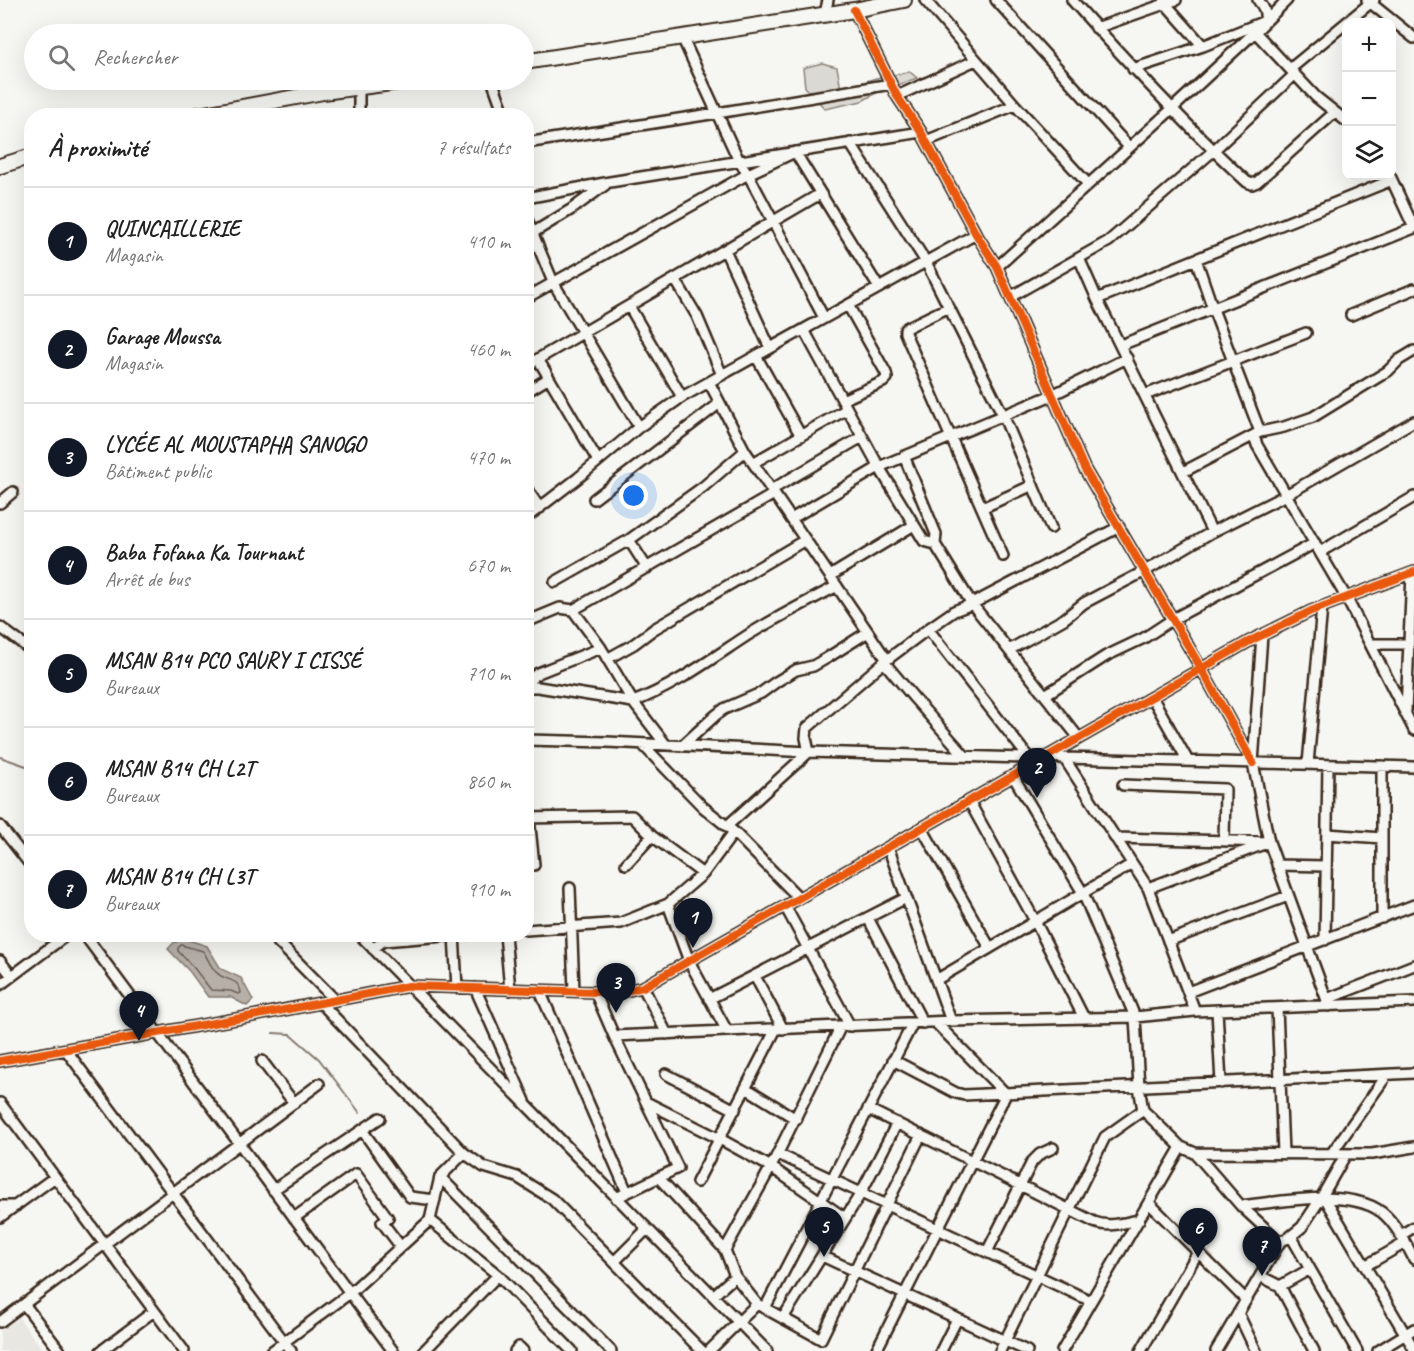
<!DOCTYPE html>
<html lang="fr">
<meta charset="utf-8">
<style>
body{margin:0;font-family:Caveat,sans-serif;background:#f2f2f2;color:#222}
.controls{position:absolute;right:18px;top:18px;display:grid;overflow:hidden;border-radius:12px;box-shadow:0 6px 24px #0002}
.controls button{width:54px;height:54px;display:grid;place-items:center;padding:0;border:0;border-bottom:2px solid #e0e0e0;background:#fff;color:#222;font:30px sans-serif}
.you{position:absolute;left:634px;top:496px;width:21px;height:21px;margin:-15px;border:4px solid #fff;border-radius:50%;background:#1a73e8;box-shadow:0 0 0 9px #1a73e833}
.badge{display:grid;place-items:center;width:39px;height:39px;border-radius:50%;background:#111827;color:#fff;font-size:20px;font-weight:700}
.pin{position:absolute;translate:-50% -50px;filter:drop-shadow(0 2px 3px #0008)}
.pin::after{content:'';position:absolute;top:32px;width:21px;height:18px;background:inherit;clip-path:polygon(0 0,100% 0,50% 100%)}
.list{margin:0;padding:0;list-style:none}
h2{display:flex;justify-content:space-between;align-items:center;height:78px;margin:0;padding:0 24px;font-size:26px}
h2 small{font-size:20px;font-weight:400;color:#767676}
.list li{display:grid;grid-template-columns:39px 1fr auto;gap:18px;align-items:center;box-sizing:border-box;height:108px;padding:0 24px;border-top:2px solid #e0e0e0}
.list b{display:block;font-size:22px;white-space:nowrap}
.list p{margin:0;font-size:20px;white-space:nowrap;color:#767676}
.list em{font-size:20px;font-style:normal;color:#767676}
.icon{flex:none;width:33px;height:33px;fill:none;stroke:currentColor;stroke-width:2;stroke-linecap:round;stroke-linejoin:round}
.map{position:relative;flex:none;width:1414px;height:1351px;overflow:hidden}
.search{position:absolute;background:#fff;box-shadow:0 6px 24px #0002;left:24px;top:24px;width:510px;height:66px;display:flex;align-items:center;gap:15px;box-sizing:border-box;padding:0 21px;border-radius:33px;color:#767676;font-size:22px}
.panel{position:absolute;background:#fff;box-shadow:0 6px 24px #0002;left:24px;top:108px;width:510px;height:834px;border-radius:24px}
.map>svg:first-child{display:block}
.built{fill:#e8e7e2}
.green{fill:#dad9d3;stroke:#8a8278;stroke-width:1.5}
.water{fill:#b6b0a9;stroke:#857a71;stroke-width:1.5}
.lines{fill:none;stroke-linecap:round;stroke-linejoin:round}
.shore{stroke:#6c6056;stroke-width:1.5}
.stream{stroke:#857a71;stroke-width:2}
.minor-casing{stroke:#3b2a1e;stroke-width:14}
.highway-casing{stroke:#3b2a1e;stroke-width:18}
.minor{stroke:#f6f6f2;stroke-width:9}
.highway{stroke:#f6f6f2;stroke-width:14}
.cycleway-casing{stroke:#f6f6f2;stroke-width:11}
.cycleway{stroke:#e8590c;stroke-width:8}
</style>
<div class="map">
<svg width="1414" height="1351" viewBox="0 0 1414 1351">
<rect width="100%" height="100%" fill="#f6f6f2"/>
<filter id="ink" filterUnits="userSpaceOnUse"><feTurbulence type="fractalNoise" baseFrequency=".0167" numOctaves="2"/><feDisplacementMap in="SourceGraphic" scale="12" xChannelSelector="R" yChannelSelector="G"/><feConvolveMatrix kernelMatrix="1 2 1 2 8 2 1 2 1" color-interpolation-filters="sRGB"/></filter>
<g filter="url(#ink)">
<!-- built -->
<path class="built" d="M19 1318 44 1351H0V1331Z"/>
<!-- green -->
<path class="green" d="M822 63 837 67 841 89 876 78 910 72 917 78 876 93 862 101 825 109 805 87 803 68Z"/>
<!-- water -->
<path class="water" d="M179 937 207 946 221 969 241 978 253 1000 247 1006 230 997H208L190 972 168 949Z"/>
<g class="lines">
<!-- shore -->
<path class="shore" d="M181 945 203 951C207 957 211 967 216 972 225 982 239 977 241 993L238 994 231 991 211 990 194 968 178 951V948Z"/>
<!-- stream -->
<path class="stream" d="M0 757 32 768
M168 934 176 942
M273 1033 290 1034 319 1059 360 1113"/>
<defs>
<path id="minor" d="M925 0 1015 105 1088 184
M996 0 1129 147
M1072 0C1128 63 1185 125 1247 182L1252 184 1257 182 1334 113
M1367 0 1414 38
M1164 2 1203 46
M854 10 897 96 921 132 976 234 997 267 1084 468 1201 668 1253 763
M825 14 828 0
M1347 22 1374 0
M1096 28 1176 0
M1255 32 1316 97 1346 121
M682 37 739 161 748 174 824 318
M1133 69 1203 46 1265 21C1266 12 1264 7 1258 0
M1290 69 1346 23
M492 80 505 116
M897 96 976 60
M359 116V88
M926 141 1015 105
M526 143 717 113 891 84
M850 143 926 262 1003 415 1051 528
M1390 176 1414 228
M526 198 610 182 921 132
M526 217 553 282 639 427
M526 237 572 209 605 185
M725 250 770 348
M1079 258 1097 299 1212 532
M1196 259 1213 309 1260 432
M997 267 1172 109 1255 32 1287 0
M675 279 697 316 722 375
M1010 297 1109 241 1213 151 1295 74
M526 298 748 174 795 152 879 288
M1097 299 1392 180
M629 306 682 397
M949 307 908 327 905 329V333L1003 556
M1351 315 1414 289
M804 330 879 467 924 541 935 544
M1121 345 1414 228
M756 356 801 436
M538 359 598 461
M526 366 820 194
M709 382 745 451 887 660
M526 392 549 378
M1145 395 1306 333
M842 400 883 382 887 378 886 373 848 305
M1254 435 1257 445 1346 597 1414 730
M904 456 936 534 935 544 972 604 1079 738
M753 463 847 409
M1183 472 1260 432 1284 427 1313 417 1388 371 1399 360 1414 351
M526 488 540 508
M771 490 862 437
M594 499 720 403
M0 503 13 492
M982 508 1033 485
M526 518 578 478 639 427 682 397 976 234
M791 519 879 467 1052 395 1127 358
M629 540 647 568
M1320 552 1414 497
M830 576 914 525
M555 582 629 540 703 487 745 451
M573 610 601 648 633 702 666 745
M526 622 560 608 573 610 774 494
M0 627 32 651
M928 629 1029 758
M1262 635 1253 763 1269 842 1329 1006
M1370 644H1408
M1009 650 1064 619 1084 603 1145 571 1212 532 1286 495 1414 421
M607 659 634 644 654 629 805 540
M884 662 914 698 965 756
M526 683 538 673 601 648
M526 687H538L633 702C675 686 711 659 748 635 777 617 807 602 837 586
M1045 695 1106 656 1144 638 1173 619 1315 543
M1152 697 1188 761
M1406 711 1412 573
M526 740 607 742 809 752 1029 758 1046 757 1064 758 1414 767
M642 744 703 807 734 832 799 898
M682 746 716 715 724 709 761 693 776 682 796 670 813 666 827 658 868 632
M1064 758 1148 888 1195 1011
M1308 764 1322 607
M1013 776 1083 893 1135 1017 1139 1087 1143 1110
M1123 785 1225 789 1224 841
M969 801 1035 921 1084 1018
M526 818 632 816 652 836 703 874
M529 818 534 865
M0 826 32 867
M727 826 809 752 806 738 807 728 884 662 928 629 954 611 972 604 1119 527
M922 828 990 948
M1327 834 1382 838
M1115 838 1269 842
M888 847 951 1021
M626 864 652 836
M1277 865 1326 866
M570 888 574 991
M1148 888 1264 844
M668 904 689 961 727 1031
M785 906 850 1026
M868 918 923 1023
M1382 918V766
M526 930 621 923 668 904 703 874 734 832
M84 934 393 1351
M270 934 335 1000
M359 934 767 1351
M454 934 457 988
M505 934 510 990
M1325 940 1328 765
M1168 941 1288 896
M373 949 383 941 469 934
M0 961 12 976
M755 976 783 1029
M936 980 1132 864
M0 985 68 934
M643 987 667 1034
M475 988 525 1101
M540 991 627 1192
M595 992 614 1036 678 1168 616 1198
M1188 992 1414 905
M709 999 906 898
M1327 999 1414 965
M321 1003 464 1153 484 1167 517 1177 552 1199 702 1351
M1277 1008 1283 1153
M1217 1010 1221 1083
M614 1036 951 1021 1135 1017 1195 1011 1414 1002
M66 1050 291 1351
M893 1060 956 1093 964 1095 1414 1073
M0 1061 247 1017 409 986 595 992 625 991 643 987 1248 642 1311 611 1414 572
M262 1061 294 1103
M666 1074 735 1110
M746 1088 796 1119
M646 1102 720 1139 771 1167 845 1218
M0 1103 184 1351
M868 1109 1094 1222C1109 1228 1123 1223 1139 1220
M362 1130 410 1197 435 1200
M464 1153 440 1177 430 1220 498 1275 572 1351
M1195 1153 1241 1206 1280 1242
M778 1154 1091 1301
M1331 1154 1387 1075
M440 1177 611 1351
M659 1178 725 1250 735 1276 757 1304 821 1339 921 1135
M697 1182 776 1029
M273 1190 380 1118
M1325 1198 1414 1349
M1149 1203 1246 1300
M0 1206H16
M1241 1206C1280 1202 1356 1186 1386 1216 1398 1228 1406 1243 1414 1259
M0 1217 55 1177
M294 1218 356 1174 388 1218 382 1222 401 1247
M1401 1235 1414 1227
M1291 1236 1357 1351
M725 1250 771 1167 841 1026
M987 1252 1032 1162 1040 1154 1053 1148
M822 1256 1027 1351
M614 1262 647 1229
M1365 1266 1405 1243
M1260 1276 1280 1286 1314 1351
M1280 1286 1310 1269
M713 1296 735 1276
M24 1304 60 1351
M765 1308 913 1023
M1238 1313 1256 1351
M783 1318 861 1193 897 1123
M0 1322 319 1084
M101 1351 154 1311
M272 1351 350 1293 430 1220
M424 1351 498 1275
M515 1351 519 1347 523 1351
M709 1351 757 1304
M876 1351 1006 1094 935 1022
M941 1351 957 1319
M1000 1351 1105 1137 1143 1110 1181 1147 1195 1153 1372 1154 1414 1147
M1062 1351 1181 1147
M1141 1351 1198 1252
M1216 1351 1280 1242 1291 1236 1302 1227 1321 1198 1346 1154
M1378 1351 1414 1329"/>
<path id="highway" d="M524 62 854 10 904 0
M194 116 323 92 414 80
M0 166 32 156"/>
</defs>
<!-- minor casing -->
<use href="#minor" class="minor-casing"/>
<!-- highway casing -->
<use href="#highway" class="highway-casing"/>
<!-- minor -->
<use href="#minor" class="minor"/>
<!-- highway -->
<use href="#highway" class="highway"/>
<defs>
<path id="cycleway" d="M854 10 897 96 921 132 976 234 997 267 1084 468 1201 668 1253 763
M0 1061 247 1017 409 986 595 992 625 991 643 987 1248 642 1311 611 1414 572"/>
</defs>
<!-- cycleway casing -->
<use href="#cycleway" class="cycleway-casing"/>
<!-- cycleway -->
<use href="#cycleway" class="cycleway"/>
</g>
</g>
</svg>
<div class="controls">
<button>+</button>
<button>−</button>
<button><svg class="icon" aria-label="layers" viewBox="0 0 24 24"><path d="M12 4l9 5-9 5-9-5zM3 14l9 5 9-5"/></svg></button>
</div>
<div class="you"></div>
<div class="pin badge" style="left:693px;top:948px">1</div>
<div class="pin badge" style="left:1037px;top:798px">2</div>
<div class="pin badge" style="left:616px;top:1013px">3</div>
<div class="pin badge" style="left:139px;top:1041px">4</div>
<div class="pin badge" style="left:824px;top:1257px">5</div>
<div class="pin badge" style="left:1198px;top:1258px">6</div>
<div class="pin badge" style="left:1262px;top:1276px">7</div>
<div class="search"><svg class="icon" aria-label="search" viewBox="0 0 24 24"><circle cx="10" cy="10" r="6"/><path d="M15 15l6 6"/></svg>Rechercher</div>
<section class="panel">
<h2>À proximité<small>7 résultats</small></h2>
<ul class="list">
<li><span class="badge">1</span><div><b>QUINCAILLERIE</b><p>Magasin</p></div><em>410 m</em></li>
<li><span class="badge">2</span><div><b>Garage Moussa</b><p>Magasin</p></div><em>460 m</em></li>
<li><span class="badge">3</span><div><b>LYCÉE AL MOUSTAPHA SANOGO</b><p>Bâtiment public</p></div><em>470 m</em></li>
<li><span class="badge">4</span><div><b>Baba Fofana Ka Tournant</b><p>Arrêt de bus</p></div><em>670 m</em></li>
<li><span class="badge">5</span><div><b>MSAN B14 PCO SAURY I CISSÉ</b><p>Bureaux</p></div><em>710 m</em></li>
<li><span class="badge">6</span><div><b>MSAN B14 CH L2T</b><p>Bureaux</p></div><em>860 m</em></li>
<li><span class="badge">7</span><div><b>MSAN B14 CH L3T</b><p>Bureaux</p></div><em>910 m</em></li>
</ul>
</section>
</div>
